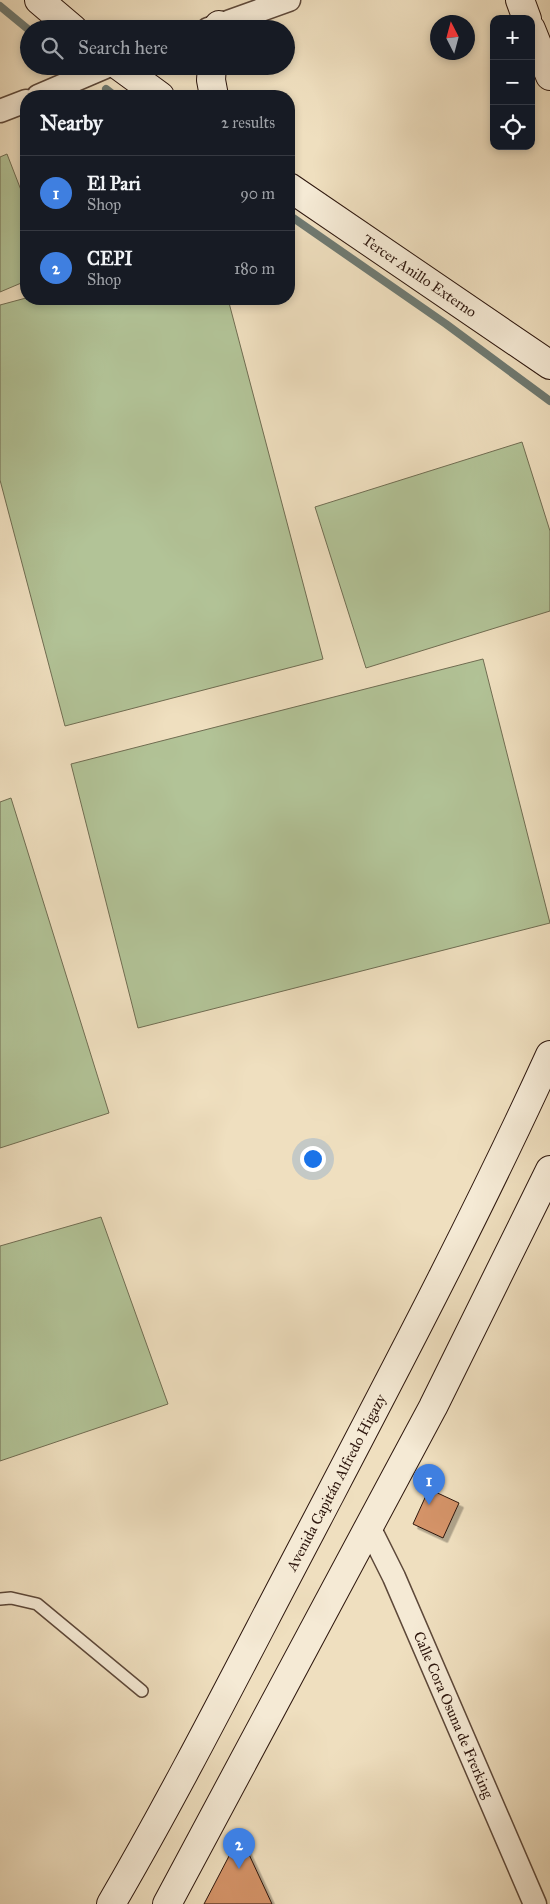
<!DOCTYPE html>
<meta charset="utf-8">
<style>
body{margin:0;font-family:"IM FELL Great Primer",serif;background:#20242c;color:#f1f3f6}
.controls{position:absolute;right:15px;top:15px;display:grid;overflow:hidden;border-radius:10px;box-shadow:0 2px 8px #0003}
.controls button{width:45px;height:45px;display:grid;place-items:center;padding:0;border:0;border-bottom:1px solid #363941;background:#171b24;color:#f1f3f6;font:25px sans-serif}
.compass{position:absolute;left:430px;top:15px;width:45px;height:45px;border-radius:50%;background:#171b24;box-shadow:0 2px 8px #0003;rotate:354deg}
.you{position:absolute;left:312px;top:1158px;width:18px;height:18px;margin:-12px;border:4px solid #fff;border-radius:50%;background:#1a73e8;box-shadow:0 0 0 8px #1a73e833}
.badge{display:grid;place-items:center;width:32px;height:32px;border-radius:50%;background:#c59692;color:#fff;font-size:16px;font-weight:700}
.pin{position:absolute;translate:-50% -41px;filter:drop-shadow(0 1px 2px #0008)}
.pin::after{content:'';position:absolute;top:26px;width:18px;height:15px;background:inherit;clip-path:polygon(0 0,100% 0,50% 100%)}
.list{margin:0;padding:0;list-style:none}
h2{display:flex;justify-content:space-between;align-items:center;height:65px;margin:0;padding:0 20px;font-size:21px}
h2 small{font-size:16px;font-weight:400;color:#9ea1a6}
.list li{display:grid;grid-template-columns:32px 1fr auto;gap:15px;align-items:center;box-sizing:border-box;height:75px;padding:0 20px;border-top:1px solid #363941}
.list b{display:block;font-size:19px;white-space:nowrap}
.list p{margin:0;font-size:16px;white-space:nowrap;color:#9ea1a6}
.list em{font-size:16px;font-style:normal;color:#9ea1a6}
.icon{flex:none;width:28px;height:28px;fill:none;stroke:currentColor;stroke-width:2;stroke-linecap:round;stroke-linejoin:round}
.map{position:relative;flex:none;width:550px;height:1904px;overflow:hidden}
.search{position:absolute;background:#171b24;box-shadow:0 2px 8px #0003;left:20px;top:20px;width:275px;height:55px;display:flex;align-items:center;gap:12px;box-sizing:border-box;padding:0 18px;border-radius:28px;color:#9ea1a6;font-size:19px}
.panel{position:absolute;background:#171b24;box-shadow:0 2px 8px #0003;left:20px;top:90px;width:275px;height:215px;border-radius:20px}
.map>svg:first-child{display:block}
.green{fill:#b2c397;stroke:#706d52}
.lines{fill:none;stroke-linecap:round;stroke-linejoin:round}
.stream{stroke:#6f7a72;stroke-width:8}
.building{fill:#d49368;stroke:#2e170e;filter:url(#shadow)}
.lane-casing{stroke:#5e493a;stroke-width:14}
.street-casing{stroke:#5e493a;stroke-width:25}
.secondary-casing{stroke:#2e170e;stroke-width:30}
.lane{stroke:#f5ead5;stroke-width:11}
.street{stroke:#f5ead5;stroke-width:22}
.secondary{stroke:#f5ead5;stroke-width:28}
.labels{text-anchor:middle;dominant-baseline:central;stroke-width:4.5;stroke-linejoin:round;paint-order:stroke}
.street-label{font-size:15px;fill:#2e170e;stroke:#f5ead5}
</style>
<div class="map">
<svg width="550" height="1904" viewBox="0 0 550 1904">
<defs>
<filter id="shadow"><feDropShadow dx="4.5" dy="4.5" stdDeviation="0" flood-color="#0004"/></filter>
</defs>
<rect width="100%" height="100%" fill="#efdfbf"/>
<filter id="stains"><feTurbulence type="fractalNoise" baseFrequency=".004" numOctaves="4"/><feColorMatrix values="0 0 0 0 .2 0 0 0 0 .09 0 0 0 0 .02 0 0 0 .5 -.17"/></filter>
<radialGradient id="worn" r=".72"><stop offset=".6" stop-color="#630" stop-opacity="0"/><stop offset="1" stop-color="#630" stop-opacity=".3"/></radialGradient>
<!-- green -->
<path class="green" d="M7 154 26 203V281L0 292V157Z
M26 298 228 299 323 659 65 726 0 480V305Z
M522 442 550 531V611L366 668 315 507Z
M483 659 550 923 138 1028 71 764Z
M11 798 109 1113 0 1148V802Z
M101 1217 168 1404 0 1461V1246Z"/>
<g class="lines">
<!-- stream -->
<path class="stream" d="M0 6 29 30
M106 89 115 96
M289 215 446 324 550 401"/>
</g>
<!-- building -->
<path class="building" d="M429 1489 459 1503 443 1538 413 1524Z
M240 1835 272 1904H204Z"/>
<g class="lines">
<defs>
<path id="lane" d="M0 1599 11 1598 37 1604 142 1691"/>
<g id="street">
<path d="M208 29 289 0"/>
<path d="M38 96 108 66"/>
<path d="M0 111 26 101"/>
<path id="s1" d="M369 1527 394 1577 535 1904"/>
</g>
<g id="secondary">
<path d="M39 0 73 29"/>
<path d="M520 0 527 19"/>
<path d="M218 29 219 25"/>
<path d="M531 29 550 76"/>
<path d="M119 66 160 96"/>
<path d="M212 66 211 80 214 96"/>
<path id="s2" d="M289 187 550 365"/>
<path id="s3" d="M111 1904C182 1782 245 1656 311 1531 393 1374 476 1217 550 1055"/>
<path d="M167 1904 433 1407 550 1170"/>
</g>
</defs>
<!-- lane casing -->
<use href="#lane" class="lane-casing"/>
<!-- street casing -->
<use href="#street" class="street-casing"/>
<!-- secondary casing -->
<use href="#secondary" class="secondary-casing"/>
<!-- lane -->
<use href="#lane" class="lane"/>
<!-- street -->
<use href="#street" class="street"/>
<!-- secondary -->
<use href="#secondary" class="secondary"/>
</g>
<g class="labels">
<!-- street labels -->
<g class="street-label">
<text stroke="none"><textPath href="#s2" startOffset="158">Tercer Anillo Externo</textPath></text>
<text stroke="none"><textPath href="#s3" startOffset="478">Avenida Capitán Alfredo Higazy</textPath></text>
<text stroke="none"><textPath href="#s1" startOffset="206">Calle Cora Osuna de Frerking</textPath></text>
</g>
</g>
<rect width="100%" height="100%" filter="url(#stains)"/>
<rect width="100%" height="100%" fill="url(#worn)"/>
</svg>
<div class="controls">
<button>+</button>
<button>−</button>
<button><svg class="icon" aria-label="locate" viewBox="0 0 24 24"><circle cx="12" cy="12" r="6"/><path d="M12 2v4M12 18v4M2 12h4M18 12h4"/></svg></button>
</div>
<svg class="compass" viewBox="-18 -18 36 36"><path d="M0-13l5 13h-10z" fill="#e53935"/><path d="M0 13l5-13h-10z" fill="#9ea1a6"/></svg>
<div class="you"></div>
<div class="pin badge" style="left:429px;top:1505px;background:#3f7fe0">1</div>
<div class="pin badge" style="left:239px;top:1869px;background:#3f7fe0">2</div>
<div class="search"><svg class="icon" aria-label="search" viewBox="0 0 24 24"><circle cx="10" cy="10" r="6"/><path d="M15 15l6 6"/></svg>Search here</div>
<section class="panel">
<h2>Nearby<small>2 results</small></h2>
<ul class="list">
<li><span class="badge" style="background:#3f7fe0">1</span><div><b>El Pari</b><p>Shop</p></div><em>90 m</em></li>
<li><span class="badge" style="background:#3f7fe0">2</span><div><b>CEPI</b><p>Shop</p></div><em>180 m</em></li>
</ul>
</section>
</div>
